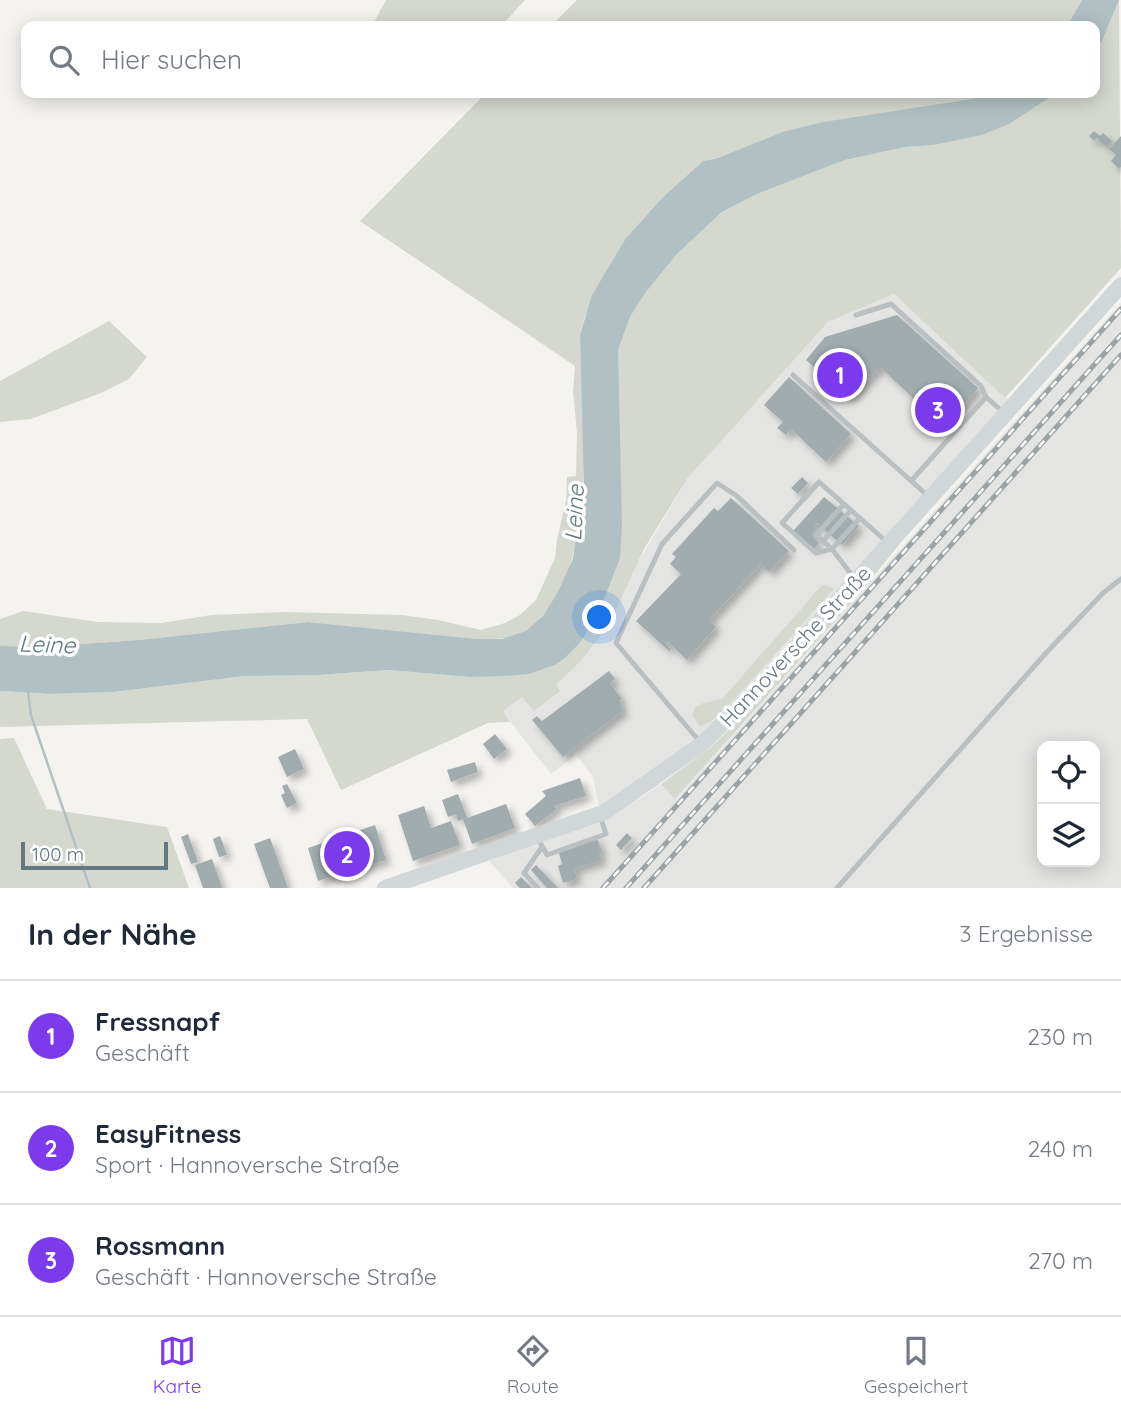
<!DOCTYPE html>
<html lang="de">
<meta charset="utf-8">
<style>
body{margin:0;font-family:Quicksand,sans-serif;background:#f2f2f3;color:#1f2937}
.controls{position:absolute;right:21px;bottom:21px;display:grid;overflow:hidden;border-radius:14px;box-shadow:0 4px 18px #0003}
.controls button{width:63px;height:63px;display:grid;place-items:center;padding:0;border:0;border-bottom:2px solid #e0e1e3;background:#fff;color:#1f2937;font:35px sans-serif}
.scale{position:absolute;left:21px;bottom:18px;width:147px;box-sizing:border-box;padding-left:7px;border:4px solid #64787f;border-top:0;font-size:19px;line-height:24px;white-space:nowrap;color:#64787f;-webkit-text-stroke:5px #fff;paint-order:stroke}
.you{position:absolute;left:600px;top:618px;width:24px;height:24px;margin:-18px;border:5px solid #fff;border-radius:50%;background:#1a73e8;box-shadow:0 0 0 10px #1a73e833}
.badge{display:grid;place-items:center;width:46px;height:46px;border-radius:50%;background:#7c3aed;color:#fff;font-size:23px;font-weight:700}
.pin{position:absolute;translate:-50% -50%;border:4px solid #fff;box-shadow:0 2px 7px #0006}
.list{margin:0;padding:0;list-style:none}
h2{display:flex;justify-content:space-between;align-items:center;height:91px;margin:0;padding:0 28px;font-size:30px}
h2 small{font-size:23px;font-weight:400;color:#747a83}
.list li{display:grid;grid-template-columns:46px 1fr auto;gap:21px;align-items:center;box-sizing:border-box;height:112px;padding:0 28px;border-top:2px solid #e0e1e3}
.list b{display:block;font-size:26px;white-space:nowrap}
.list p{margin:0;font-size:23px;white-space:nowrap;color:#747a83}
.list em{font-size:23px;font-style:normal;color:#747a83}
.icon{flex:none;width:38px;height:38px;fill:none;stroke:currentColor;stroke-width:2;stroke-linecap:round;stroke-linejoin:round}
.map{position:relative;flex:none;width:1121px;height:888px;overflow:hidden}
.search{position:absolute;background:#fff;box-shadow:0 4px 18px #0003;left:21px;right:21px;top:21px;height:77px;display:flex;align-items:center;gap:18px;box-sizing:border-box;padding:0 24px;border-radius:14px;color:#747a83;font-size:26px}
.sheet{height:427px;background:#fff}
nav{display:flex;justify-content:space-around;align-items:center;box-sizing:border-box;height:98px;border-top:2px solid #e0e1e3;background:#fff;font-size:19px;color:#747a83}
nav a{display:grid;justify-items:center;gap:4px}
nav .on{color:#7c3aed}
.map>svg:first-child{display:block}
.built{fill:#e4e5e3;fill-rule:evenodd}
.green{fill:#d4d8cf}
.water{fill:#b1c1c3}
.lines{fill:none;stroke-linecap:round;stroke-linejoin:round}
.stream{stroke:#b1c1c3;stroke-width:2.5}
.building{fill:#a2acaf;filter:url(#shadow)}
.lane{stroke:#bac0c2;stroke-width:5}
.secondary{stroke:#d1d6d9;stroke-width:16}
.rail-casing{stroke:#9aa3a6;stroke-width:5}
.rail{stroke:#fff;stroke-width:2.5;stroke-dasharray:8;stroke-linecap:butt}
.labels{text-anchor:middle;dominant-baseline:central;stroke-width:7;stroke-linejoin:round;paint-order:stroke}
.street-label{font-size:21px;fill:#64787f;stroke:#fff}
.water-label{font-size:23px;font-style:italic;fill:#5f7b7d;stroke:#fff}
</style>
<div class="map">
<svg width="1121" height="888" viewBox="0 0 1121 888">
<defs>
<filter id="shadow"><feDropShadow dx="5" dy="5" stdDeviation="3.5" flood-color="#0004"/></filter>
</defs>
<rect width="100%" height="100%" fill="#f4f3f0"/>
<!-- built -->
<path class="built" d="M894 294 1013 404 763 683 603 816 633 803 661 784 676 799 1121 303V888H513L489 861 601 817 593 777 576 755 551 774 502 711 522 696 560 690 555 684 578 664 687 479 828 322ZM1042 746H1095V862H1042Z"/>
<!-- green -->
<path class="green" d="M386 0H525L501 26H372Z
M577 0H1082L1067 26H551Z
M1119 0 1121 268 1005 398 894 294 828 322 687 479 644 549 609 625 578 664 556 684 560 691 534 711 522 697 503 711 510 722 488 723 341 790 307 719 0 727V691L49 694 114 692 245 676 318 675 389 670 470 677 530 674 555 665 565 658 579 644 618 422V350L630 317 646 292 677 254 722 212 757 194 845 160 906 147 933 145 1053 93H1095V51L1102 41Z
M486 93H985L972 99 782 132 718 158 703 161 663 197 626 238 585 316 580 335C581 419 598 526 554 600 546 612 538 624 526 632 512 640 494 639 478 639L308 622 138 640 41 647 0 646V619L23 611 98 622 162 623 211 615 283 612 402 615 438 620 481 630 505 623 520 615 536 600 555 558 557 540 566 500 567 477 576 476 577 432 573 391 575 366 360 221Z
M109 321 147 357 129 379 101 393 31 419 0 422V381Z
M921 517 862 591 675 799 661 784 710 748 732 727Z
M822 585 835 588 731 703 710 722 700 726 692 716 695 707 703 703 722 699Z
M14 738 47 809 167 827 189 888H0V739Z"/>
<!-- water -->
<path class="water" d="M1082 0H1119L1102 41 1095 51V26H1067Z
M985 93H1056L1009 124 982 135 933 145 906 147 845 160 757 194 722 212 677 254 646 292 630 317 618 350 622 525 620 558 599 612 579 644 565 658 555 665 530 674 503 676 470 677 389 670 318 675 245 676 114 692 49 694 0 691V646L41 647 138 640 308 622 478 639H502L526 631 543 616 558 592 573 558 584 488 580 335 592 295 626 238 663 197 703 161 718 158 782 132 823 122 972 99Z"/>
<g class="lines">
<!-- stream -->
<path class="stream" d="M28 691 31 715 90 888"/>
</g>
<!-- building -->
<path class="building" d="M1094 131 1100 136 1103 133 1112 141 1106 147 1097 138 1094 141 1089 136Z
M1121 136V167L1119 169 1111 161 1116 155 1109 149Z
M897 315 978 388 945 428 880 367 850 398 806 360 825 337Z
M789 377 851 434 826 462 791 429 786 435 777 428 783 422 764 405Z
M802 477 808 483 798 494 791 488Z
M824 497 859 526 842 545 817 523 815 526 817 528 811 535 819 543 814 549 793 531Z
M731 498 789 551 769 572 761 564 709 620 716 627 687 660 668 642 666 644 671 650 669 651 636 621 681 574 670 564 676 557 672 554 714 508 718 511Z
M609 671 615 679 610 683 622 699 620 700 623 711 563 757 532 720 537 716 542 721Z
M495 734 507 749 494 759 483 744Z
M295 749 304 769 287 777 278 757Z
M475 762 478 772 451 782 447 770Z
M580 778 586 796 554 806 557 809 535 826 525 814 546 796 542 791Z
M287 784 297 803 287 808 281 795 285 793 282 786Z
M458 794 467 818 506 804 515 828 472 844 463 819 458 821 456 814 448 817 442 800Z
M424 806 431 828 451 821 460 845 413 861 398 815Z
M375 825 386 860 318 881 308 848Z
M627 833 632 838 621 850 616 845Z
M188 834 198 862 191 864 181 837Z
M220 836 227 855 219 857 213 839Z
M596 836 602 852 599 853 602 860 574 869 577 879 563 883 558 866 562 864 558 849Z
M270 838 288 888H270L263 869 254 844Z
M212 859 221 884 222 888H203L195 865Z
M536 865 558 888H547L531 870Z
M521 877 532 888H520L515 883Z"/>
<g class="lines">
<!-- lane -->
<path class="lane" d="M856 315 891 304 981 386 986 397 1003 412
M793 375 928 496
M912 480 986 397
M844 504 816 535 832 549 854 578
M859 519 832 549 816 553 782 523 819 482 887 542
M823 541 851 510
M700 742 616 643 662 544 717 483 737 496 794 550
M537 837 547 855 606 834 600 816
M538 888 524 873 542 847
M837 888 1046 653 1103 593 1121 579"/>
<!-- secondary -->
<path class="secondary" d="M385 888 605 812 702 744 765 682 1121 285"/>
<defs>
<path id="rail" d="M603 888 1121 309
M626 888 1121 335
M644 888 1121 355"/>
</defs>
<!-- rail casing -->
<use href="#rail" class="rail-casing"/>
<!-- rail -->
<use href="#rail" class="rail"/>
</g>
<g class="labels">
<!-- street labels -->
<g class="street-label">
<text transform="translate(795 646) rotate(-47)">Hannoversche Straße</text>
</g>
<!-- water labels -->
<g class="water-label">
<text transform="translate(574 513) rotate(-87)">Leine</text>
<text transform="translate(47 644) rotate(2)">Leine</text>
</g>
</g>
</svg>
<div class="controls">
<button><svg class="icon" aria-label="locate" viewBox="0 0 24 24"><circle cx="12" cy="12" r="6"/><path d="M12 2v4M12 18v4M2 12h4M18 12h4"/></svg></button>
<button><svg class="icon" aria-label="layers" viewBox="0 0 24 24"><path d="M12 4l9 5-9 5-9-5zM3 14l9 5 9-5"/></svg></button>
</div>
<div class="scale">100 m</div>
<div class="you"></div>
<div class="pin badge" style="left:840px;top:375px">1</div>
<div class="pin badge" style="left:347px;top:854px">2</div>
<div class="pin badge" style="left:938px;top:410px">3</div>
<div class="search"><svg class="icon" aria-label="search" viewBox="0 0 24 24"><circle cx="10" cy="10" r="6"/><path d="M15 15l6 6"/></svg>Hier suchen</div>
</div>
<section class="sheet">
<h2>In der Nähe<small>3 Ergebnisse</small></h2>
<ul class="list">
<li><span class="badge">1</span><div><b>Fressnapf</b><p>Geschäft</p></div><em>230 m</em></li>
<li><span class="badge">2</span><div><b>EasyFitness</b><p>Sport · Hannoversche Straße</p></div><em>240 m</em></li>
<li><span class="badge">3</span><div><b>Rossmann</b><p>Geschäft · Hannoversche Straße</p></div><em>270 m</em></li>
</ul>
</section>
<nav>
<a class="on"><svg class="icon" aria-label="map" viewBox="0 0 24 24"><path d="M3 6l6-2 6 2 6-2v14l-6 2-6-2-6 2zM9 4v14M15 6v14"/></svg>Karte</a>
<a><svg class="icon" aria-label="directions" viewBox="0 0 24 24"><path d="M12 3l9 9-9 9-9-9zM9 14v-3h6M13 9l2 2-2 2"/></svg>Route</a>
<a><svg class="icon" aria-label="saved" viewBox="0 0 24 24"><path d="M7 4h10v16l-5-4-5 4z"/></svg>Gespeichert</a>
</nav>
